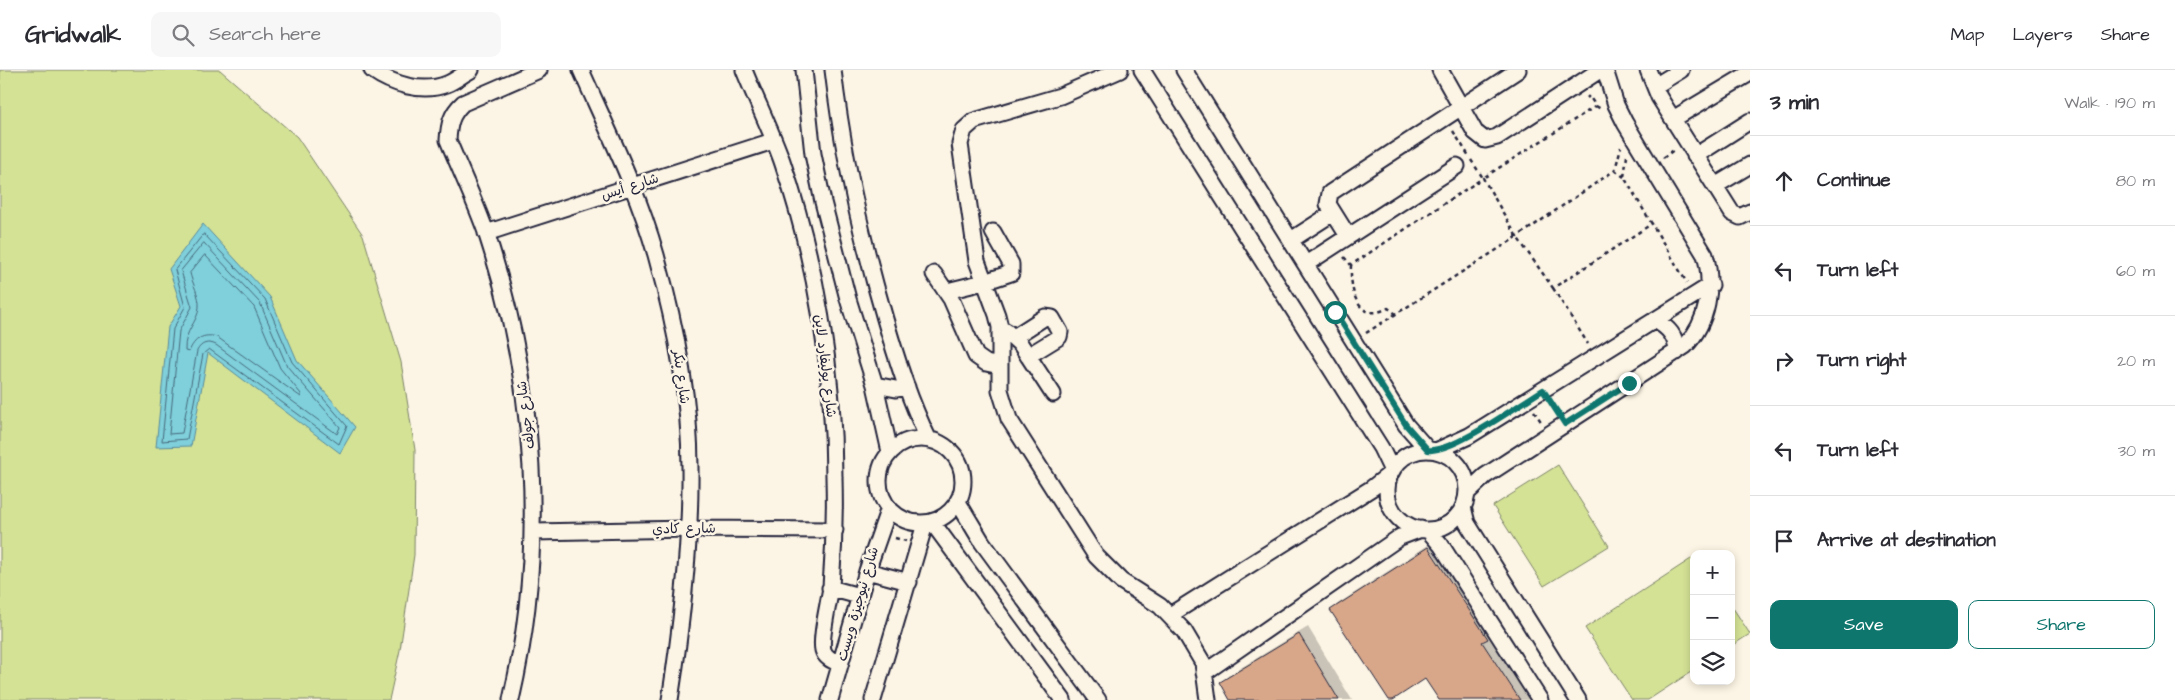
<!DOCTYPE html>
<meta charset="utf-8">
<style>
body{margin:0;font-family:"Architects Daughter","Playpen Sans Arabic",sans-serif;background:#f7f7f7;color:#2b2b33}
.controls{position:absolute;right:15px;bottom:15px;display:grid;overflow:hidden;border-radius:10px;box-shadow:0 2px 8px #0003}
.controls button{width:45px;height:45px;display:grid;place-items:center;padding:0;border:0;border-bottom:1px solid #e1e1e2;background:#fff;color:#2b2b33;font:25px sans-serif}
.stop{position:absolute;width:15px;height:15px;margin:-11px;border:4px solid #0f766e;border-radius:50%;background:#fff}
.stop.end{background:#0f766e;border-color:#fff;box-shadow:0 1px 5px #0008}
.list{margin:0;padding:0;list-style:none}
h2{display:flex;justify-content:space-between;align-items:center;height:65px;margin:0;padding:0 20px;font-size:21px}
h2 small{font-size:16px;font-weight:400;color:#7c7c81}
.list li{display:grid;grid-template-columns:32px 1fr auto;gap:15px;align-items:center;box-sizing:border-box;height:90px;padding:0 20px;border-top:1px solid #e1e1e2}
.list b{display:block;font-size:19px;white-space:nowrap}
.list em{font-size:16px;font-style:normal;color:#7c7c81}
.actions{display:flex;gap:10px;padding:15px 20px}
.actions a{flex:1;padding:11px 0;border:1px solid #0f766e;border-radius:10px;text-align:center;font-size:18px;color:#0f766e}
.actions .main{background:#0f766e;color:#fff}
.icon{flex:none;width:28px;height:28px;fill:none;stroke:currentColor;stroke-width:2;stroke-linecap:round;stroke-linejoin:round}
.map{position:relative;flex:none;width:1750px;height:630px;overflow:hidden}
header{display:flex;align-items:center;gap:30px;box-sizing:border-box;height:70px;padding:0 25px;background:#fff;border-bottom:1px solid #e1e1e2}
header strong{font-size:24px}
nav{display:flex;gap:28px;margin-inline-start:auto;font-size:18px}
.search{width:350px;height:45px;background:#f7f7f7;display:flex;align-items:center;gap:12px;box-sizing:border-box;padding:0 18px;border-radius:10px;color:#7c7c81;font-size:19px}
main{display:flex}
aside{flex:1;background:#fff}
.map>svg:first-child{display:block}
.green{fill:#d4e295;stroke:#7b8268}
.water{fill:#7fd0db;stroke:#5a8a9b}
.shadow{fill:#0003}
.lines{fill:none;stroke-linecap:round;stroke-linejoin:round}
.shore{stroke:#47687b;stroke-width:1}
.building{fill:#d8a78a;stroke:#22223b}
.minor-casing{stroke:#22223b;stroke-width:19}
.path{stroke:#22223b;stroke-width:2.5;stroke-dasharray:4 4;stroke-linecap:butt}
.minor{stroke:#fcf5e5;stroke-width:15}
.route{stroke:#0f766e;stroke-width:6}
.labels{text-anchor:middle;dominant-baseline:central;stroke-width:5;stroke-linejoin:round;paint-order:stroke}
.street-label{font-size:14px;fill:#22223b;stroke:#fcf5e5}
</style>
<header>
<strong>Gridwalk</strong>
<div class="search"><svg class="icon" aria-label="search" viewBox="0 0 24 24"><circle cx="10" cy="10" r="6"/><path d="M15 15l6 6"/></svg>Search here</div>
<nav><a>Map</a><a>Layers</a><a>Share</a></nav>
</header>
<main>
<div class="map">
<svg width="1750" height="630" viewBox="0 0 1750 630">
<rect width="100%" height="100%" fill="#fcf5e5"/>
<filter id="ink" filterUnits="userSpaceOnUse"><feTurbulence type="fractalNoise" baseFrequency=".02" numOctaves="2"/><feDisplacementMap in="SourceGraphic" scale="10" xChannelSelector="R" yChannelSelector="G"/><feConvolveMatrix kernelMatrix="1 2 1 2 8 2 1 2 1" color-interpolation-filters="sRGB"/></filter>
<g filter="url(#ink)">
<!-- green -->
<path class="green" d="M0 0H220L297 67 363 165 401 292 415 380 414 485 400 580 389 630H0Z
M1558 395 1609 476 1544 516 1493 436Z
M1694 487V600L1648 630H1632L1585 558Z
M1731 535 1750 564 1731 576Z"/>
<!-- water -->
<path class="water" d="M203 154 270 227 297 290 355 357 340 383 208 283 191 376 156 377 168 257 181 236 169 199Z"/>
<!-- shadow -->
<path class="shadow" d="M1436 470 1532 630H1440L1426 607 1390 630 1331 540 1339 533Z
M1308 557 1352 630H1232L1221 613 1229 605Z"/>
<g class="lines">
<!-- shore -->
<path class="shore" d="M204 164 265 229 292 292 347 356 339 374 209 279 203 284 187 369 162 371 173 259 185 237 175 200Z
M204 173 260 233 287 296 340 357 337 364 216 275C208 271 201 273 197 281L182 363 169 364 179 261 192 237 181 201Z
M205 185 254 237 280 298 301 324V327L217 267C203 263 194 269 189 282L185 281C184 259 198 253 199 237 200 226 192 213 190 203Z"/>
</g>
<!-- building -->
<path class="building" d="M1428 477 1488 569 1482 572 1520 630H1439L1425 609 1393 630H1389L1330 540Z
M1299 564 1339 630H1230L1220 612Z"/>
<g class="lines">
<defs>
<path id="minor" d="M372 0C392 14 422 24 447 14 455 11 463 4 471 0
M581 0C608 61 638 121 656 185 675 253 690 326 690 397 691 476 682 553 670 630
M744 0C756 30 771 60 782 91 816 191 834 301 834 407 835 444 834 480 831 517 829 532 820 568 823 580 825 588 833 591 840 594
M804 0 813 84 823 132 848 229 875 315 890 382
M833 0C843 85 861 167 885 249 897 290 910 332 929 370
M1120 0 1060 26 974 51 964 60 960 74 977 191 997 245 1000 257V320L1009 349 1096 486 1121 511 1160 536 1184 561 1203 593 1208 630
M1142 0 1381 378 1392 401
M1184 0 1406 355 1428 380
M1440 0 1475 62 1485 70 1497 67 1600 0
M1648 0 1659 27 1732 143 1740 147 1750 142
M1655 16 1681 0
M1673 49 1750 3
M1695 86 1750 51
M1715 116 1750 95
M486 163 773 71
M1348 166 1328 134 1330 123 1518 0
M1291 170 1333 143
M1306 194 1457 96
M934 204 951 229 976 286 986 293 1000 296
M947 221 984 212 1011 203V194L993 162
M1655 250C1669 258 1676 266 1677 282
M1006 261 1021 275 1053 324
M1014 267 1045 247 1052 248 1060 262 1059 267 1028 286
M875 315 896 319 907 317
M879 411a42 42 0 1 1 84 0a42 42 0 1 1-84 0Z
M1387 420a40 40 0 1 1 80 0a40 40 0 1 1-80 0Z
M1436 381 1469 366 1711 215
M1467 423 1485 406 1685 276C1708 253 1714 215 1705 185L1625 53 1616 35 1605 0
M958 432 982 472 1098 630
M1463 437 1467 453 1578 630
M932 452 1063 630
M1428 460 1441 475 1540 630
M533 462 689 459 835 460
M867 501 909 512
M830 518 859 526
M1170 545 1372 418 1390 404
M1204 603 1400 467 1421 459
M511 630C547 475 536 315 487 165 476 133 461 102 448 70 449 54 451 44 463 33L539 0
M830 630 867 501 889 438
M873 630 925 454"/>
</defs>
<!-- minor casing -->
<use href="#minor" class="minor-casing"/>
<!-- path -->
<path class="path" d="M1596 36 1601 39
M1453 61 1469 86
M1627 86 1624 107 1687 213
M1663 88 1675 79
M1471 90 1483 108 1596 36 1589 26 1587 28
M1615 100 1624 107
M1344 187 1351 195 1483 108 1517 167 1553 218 1653 153
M1351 195C1350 218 1356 255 1388 238L1396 244
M1553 218 1588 274
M1366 263 1517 167 1615 100 1621 77
M1551 333 1558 343
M1534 341 1542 353
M895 468 906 471"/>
<!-- minor -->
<use href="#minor" class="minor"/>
</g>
</g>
<g class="lines" filter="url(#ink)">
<!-- route -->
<path class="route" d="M1335 242 1406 355 1428 380C1453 383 1518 335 1543 320L1565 354 1629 313"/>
</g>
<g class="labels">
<!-- street labels -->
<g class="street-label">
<text transform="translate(630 117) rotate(-18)">شارع أيس</text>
<text transform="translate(825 296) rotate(83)">شارع بوليفارد لاين</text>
<text transform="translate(681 307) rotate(82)">شارع بنكر</text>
<text transform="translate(526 345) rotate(-97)">شارع جولف</text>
<text transform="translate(684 459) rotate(-1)">شارع كادي</text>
<text transform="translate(858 534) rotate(-74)">شارع نيوجيزة ويست</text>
</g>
</g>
</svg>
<div class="controls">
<button>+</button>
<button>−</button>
<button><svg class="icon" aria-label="layers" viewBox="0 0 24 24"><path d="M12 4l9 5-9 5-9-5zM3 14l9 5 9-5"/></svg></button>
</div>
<div class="stop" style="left:1335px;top:242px"></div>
<div class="stop end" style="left:1629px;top:313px"></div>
</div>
<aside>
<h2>3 min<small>Walk · 190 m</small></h2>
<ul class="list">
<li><svg class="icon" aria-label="ahead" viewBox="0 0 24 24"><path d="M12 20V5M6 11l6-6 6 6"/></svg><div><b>Continue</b></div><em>80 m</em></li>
<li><svg class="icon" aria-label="left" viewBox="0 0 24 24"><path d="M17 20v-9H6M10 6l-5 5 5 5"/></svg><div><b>Turn left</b></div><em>60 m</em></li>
<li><svg class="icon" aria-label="right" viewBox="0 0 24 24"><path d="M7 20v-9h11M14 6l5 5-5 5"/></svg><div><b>Turn right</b></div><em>20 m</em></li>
<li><svg class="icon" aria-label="left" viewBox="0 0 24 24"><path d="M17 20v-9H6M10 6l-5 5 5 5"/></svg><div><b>Turn left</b></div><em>30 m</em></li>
<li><svg class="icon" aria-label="arrive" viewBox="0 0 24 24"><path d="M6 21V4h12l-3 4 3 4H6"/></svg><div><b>Arrive at destination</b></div></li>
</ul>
<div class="actions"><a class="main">Save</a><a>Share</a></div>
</aside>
</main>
